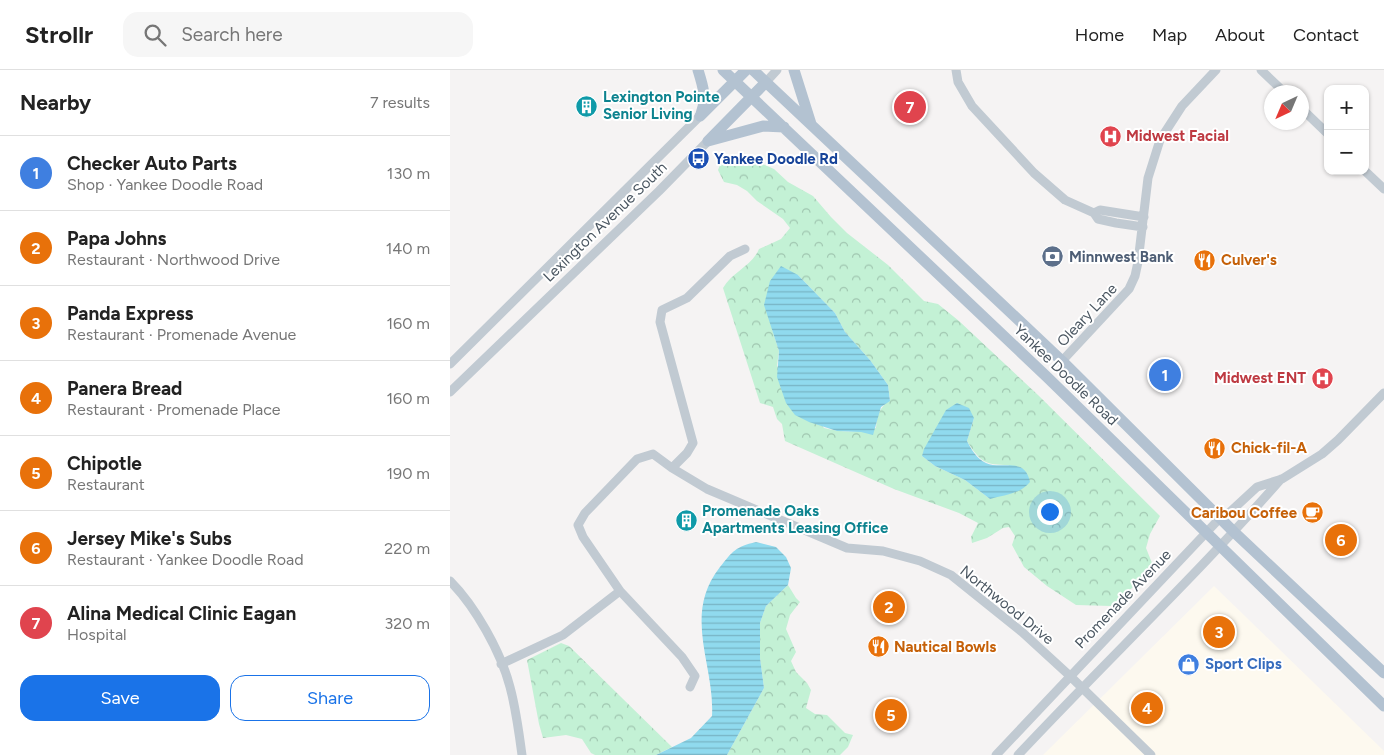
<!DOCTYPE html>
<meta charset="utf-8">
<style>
body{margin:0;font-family:Figtree,sans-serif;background:#f6f6f6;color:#222}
.controls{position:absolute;right:15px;top:15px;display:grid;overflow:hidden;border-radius:10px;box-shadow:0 1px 4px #0004}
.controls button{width:45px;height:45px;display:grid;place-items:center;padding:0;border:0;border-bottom:1px solid #e0e0e0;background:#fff;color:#222;font:25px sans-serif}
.compass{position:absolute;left:814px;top:15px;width:45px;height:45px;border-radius:50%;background:#fff;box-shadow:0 1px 4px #0004;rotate:224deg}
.you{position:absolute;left:599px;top:441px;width:18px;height:18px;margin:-12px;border:4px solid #fff;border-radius:50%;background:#1a73e8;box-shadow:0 0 0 8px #1a73e833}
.badge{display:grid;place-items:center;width:32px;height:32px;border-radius:50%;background:#1a73e8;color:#fff;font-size:16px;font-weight:700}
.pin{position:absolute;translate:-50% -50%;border:2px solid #fff;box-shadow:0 1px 5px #0006}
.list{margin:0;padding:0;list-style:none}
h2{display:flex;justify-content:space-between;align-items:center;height:65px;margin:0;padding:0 20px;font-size:21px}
h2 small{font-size:16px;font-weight:400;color:#767676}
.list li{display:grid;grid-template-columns:32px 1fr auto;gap:15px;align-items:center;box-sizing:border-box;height:75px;padding:0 20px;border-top:1px solid #e0e0e0}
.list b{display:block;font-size:19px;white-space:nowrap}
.list p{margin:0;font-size:16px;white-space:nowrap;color:#767676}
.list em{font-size:16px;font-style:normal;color:#767676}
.actions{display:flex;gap:10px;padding:15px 20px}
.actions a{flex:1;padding:11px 0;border:1px solid #1a73e8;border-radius:15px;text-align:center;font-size:18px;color:#1a73e8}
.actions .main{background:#1a73e8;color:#fff}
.icon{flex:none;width:28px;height:28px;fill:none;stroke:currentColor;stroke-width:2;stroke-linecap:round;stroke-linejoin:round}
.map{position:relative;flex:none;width:934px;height:685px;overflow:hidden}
header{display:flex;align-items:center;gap:30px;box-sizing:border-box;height:70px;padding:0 25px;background:#fff;border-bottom:1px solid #e0e0e0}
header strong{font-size:24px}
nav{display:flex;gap:28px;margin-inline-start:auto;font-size:18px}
.search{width:350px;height:45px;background:#f6f6f6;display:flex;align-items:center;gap:12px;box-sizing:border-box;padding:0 18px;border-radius:15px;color:#767676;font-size:19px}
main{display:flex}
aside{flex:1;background:#fff}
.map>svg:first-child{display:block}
.commercial{fill:#fdf9ef}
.forest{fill:url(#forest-crowns);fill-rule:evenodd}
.water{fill:url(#water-rules)}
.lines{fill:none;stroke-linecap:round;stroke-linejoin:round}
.minor{stroke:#c1cad2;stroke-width:9}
.major{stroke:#b3c2d1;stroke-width:11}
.labels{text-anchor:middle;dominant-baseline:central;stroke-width:4;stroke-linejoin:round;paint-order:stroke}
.culture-label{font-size:15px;font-weight:bold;fill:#0d838f;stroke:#fff;text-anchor:start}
.health-label{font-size:15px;font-weight:bold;fill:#be3a42;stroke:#fff;text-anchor:start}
.transit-label{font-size:15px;font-weight:bold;fill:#164399;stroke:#fff;text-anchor:start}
.street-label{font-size:15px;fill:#4a5661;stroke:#fff}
.service-label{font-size:15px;font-weight:bold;fill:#4e5e75;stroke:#fff;text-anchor:start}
.food-label{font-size:15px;font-weight:bold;fill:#c56008;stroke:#fff;text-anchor:start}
.shop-label{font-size:15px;font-weight:bold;fill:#366cbe;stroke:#fff;text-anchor:start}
</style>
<header>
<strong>Strollr</strong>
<div class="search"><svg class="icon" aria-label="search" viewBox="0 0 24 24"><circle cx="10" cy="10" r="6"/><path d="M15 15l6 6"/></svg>Search here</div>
<nav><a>Home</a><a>Map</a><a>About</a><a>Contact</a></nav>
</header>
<main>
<aside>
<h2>Nearby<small>7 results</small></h2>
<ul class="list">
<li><span class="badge" style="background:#3f7fe0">1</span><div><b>Checker Auto Parts</b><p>Shop · Yankee Doodle Road</p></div><em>130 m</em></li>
<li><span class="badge" style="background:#e8710a">2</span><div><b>Papa Johns</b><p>Restaurant · Northwood Drive</p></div><em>140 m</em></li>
<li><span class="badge" style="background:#e8710a">3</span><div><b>Panda Express</b><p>Restaurant · Promenade Avenue</p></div><em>160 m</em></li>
<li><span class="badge" style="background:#e8710a">4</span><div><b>Panera Bread</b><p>Restaurant · Promenade Place</p></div><em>160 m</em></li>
<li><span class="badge" style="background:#e8710a">5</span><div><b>Chipotle</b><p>Restaurant</p></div><em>190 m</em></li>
<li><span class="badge" style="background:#e8710a">6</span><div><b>Jersey Mike's Subs</b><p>Restaurant · Yankee Doodle Road</p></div><em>220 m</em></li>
<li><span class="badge" style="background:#e0444e">7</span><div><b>Alina Medical Clinic Eagan</b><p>Hospital</p></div><em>320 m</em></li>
</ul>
<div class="actions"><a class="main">Save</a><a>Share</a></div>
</aside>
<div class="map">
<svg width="934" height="685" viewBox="0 0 934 685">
<defs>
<pattern id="forest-crowns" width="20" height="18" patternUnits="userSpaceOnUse" patternTransform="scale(1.25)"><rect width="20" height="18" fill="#c3f1d5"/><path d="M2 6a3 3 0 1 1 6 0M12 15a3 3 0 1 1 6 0" fill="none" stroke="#a0c6b0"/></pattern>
<pattern id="water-rules" width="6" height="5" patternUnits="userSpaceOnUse" patternTransform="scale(1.25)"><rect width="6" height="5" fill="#90daee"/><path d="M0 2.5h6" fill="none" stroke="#78b4c4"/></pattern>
</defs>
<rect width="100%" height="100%" fill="#f5f3f3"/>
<!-- commercial -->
<path class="commercial" d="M764 516 934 681V685H593Z"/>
<!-- forest -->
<path class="forest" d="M282 84 296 87 324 99 338 112 363 126 381 147 397 163 438 195 474 231 488 234 509 251 588 325 710 446 700 464 696 478 702 493 696 506 661 536 626 535 597 516 574 497 562 475 565 466 559 457 553 458 537 468 522 473 521 467 528 453 509 443 444 419 335 371 332 354 327 349 323 337 310 333 273 218C282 202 302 196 309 179L331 169 340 158 333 149 307 131 297 121 287 115 274 112 268 100 272 90ZM348 205 385 243 395 262 420 290 438 315 440 330C429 338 427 345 426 358 407 362 393 363 374 358L327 296 329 281 322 259ZM524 348 517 371C530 392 535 395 559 395L540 429 515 410 485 396 472 386Z
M338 515 346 528 350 532 340 545 336 559 346 582 341 591 346 602 357 613 361 620 356 638 365 644 377 645 395 663 403 665 398 677 390 685H277L314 618 310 588V553L316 536Z
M111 573 119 576 222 677 206 685H145L141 683 132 669 116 665 93 668 89 654 77 590Z"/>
<!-- water -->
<path class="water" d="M331 196 348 205 385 243 395 262 420 290 438 315 440 331 431 337 423 365 411 362 387 361 359 352 345 345 336 333 327 307 329 281 314 235 320 211Z
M507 333 519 338 524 348 517 371C521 379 527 389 536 393 551 400 575 386 580 412 570 424 555 425 540 429L515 410 485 396 472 386 474 379 496 340Z
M306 472 326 477 336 487 341 498 338 515 316 536 310 553V588L314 618 277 685H206L241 668 262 646C265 595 232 545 270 497 283 481 285 477 306 472Z"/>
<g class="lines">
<!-- minor -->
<path class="minor" d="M506 0 508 12 522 36 584 103 615 130 644 143 648 149 666 153 693 157
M811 0 834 22
M316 12 327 0
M852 39 878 64
M915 101 934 119
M644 143 650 140 694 147
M295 179 280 186 237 228 212 240 210 252 243 373 237 383 222 398 257 419 397 478 433 481 470 491 501 505 572 562 620 606 701 685
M612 291 679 219 685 206 688 192 698 108 710 70 732 36 766 0
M0 294 250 46
M0 322 209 121 258 71
M0 511C25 536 51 582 60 617 66 639 69 662 72 685
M170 521 232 587 245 606 240 617
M51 594 113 565 170 521 133 467 128 455 135 443 187 389 203 384 222 398
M546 685 770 448 781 441 807 417 832 409 872 384 888 370 934 323
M568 685C655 592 747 505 831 409"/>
<!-- major -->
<path class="major" d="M248 0C253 16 257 28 251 44
M273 0 597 307 934 636
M303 0 612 291 784 462 934 603
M344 0 361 54
M250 46 296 0
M258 71 316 12
M258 71 313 56 334 57"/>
</g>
<!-- icons -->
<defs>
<symbol id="building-disc" viewBox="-11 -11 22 22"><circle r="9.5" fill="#0f9aa8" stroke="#fff"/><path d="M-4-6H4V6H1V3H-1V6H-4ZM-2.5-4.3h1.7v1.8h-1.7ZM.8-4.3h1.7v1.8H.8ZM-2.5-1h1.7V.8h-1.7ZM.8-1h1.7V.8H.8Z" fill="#fff"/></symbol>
<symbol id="hospital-disc" viewBox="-11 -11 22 22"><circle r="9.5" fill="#e0444e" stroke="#fff"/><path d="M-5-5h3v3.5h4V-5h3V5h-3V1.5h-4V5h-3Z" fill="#fff"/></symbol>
<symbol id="bus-disc" viewBox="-11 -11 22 22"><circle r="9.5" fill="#1a4fb4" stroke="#fff"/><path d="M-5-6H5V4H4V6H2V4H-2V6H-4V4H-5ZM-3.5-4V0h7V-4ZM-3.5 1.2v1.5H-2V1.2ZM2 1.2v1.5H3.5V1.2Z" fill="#fff"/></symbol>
<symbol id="bank-disc" viewBox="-11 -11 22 22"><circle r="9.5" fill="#5c6f8a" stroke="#fff"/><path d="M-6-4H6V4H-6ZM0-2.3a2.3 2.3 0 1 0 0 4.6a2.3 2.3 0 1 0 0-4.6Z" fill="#fff"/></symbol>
<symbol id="restaurant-disc" viewBox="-11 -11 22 22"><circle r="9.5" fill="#e8710a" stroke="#fff"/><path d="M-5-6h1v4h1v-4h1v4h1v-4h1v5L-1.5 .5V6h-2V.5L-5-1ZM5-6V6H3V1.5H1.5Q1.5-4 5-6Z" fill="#fff"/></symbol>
<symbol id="cafe-disc" viewBox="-11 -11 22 22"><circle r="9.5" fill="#e8710a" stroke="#fff"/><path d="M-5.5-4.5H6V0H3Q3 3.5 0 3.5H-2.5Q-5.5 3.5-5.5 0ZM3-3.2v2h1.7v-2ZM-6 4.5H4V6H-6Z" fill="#fff"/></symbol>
<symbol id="shop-disc" viewBox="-11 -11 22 22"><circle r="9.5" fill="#3f7fe0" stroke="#fff"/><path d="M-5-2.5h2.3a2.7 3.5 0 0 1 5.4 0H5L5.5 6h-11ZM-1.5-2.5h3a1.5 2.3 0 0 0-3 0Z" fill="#fff"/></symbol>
</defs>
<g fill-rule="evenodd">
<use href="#building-disc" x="124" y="24" width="25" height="25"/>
<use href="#hospital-disc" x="648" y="54" width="25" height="25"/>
<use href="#bus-disc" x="236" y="76" width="25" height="25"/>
<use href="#bank-disc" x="590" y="174" width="25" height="25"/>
<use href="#restaurant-disc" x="742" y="178" width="25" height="25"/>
<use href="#hospital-disc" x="860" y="296" width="25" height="25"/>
<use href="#restaurant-disc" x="752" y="366" width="25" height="25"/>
<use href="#cafe-disc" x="850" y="430" width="25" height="25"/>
<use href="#building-disc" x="224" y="438" width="25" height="25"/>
<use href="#restaurant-disc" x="416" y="564" width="25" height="25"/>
<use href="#shop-disc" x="726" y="582" width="25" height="25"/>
</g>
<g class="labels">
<!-- culture labels -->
<g class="culture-label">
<text x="153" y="27">Lexington Pointe<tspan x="153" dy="17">Senior Living</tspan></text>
<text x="252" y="441">Promenade Oaks<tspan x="252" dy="17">Apartments Leasing Office</tspan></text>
</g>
<!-- health labels -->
<g class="health-label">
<text x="676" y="66">Midwest Facial</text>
<text x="856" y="308" text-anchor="end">Midwest ENT</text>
</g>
<!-- transit labels -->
<g class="transit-label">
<text x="264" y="89">Yankee Doodle Rd</text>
</g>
<!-- street labels -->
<g class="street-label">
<text transform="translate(155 152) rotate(-44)">Lexington Avenue South</text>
<text transform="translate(637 245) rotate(-47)">Oleary Lane</text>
<text transform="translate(616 305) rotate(44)">Yankee Doodle Road</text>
<text transform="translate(673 529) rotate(-46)">Promenade Avenue</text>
<text transform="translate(557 535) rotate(39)">Northwood Drive</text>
</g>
<!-- service labels -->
<g class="service-label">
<text x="619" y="187">Minnwest Bank</text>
</g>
<!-- food labels -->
<g class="food-label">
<text x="771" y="190">Culver's</text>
<text x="781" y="378">Chick-fil-A</text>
<text x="847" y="443" text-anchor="end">Caribou Coffee</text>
<text x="444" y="577">Nautical Bowls</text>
</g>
<!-- shop labels -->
<g class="shop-label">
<text x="755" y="594">Sport Clips</text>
</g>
</g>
</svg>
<div class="controls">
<button>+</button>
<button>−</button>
</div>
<svg class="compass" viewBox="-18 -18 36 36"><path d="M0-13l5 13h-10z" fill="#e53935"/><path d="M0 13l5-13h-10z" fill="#767676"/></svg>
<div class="you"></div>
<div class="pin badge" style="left:715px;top:305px;background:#3f7fe0">1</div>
<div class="pin badge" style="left:439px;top:537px;background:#e8710a">2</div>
<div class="pin badge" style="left:769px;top:562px;background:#e8710a">3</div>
<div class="pin badge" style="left:697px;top:638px;background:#e8710a">4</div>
<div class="pin badge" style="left:441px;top:645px;background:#e8710a">5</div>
<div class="pin badge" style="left:891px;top:470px;background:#e8710a">6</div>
<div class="pin badge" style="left:460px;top:37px;background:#e0444e">7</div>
</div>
</main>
